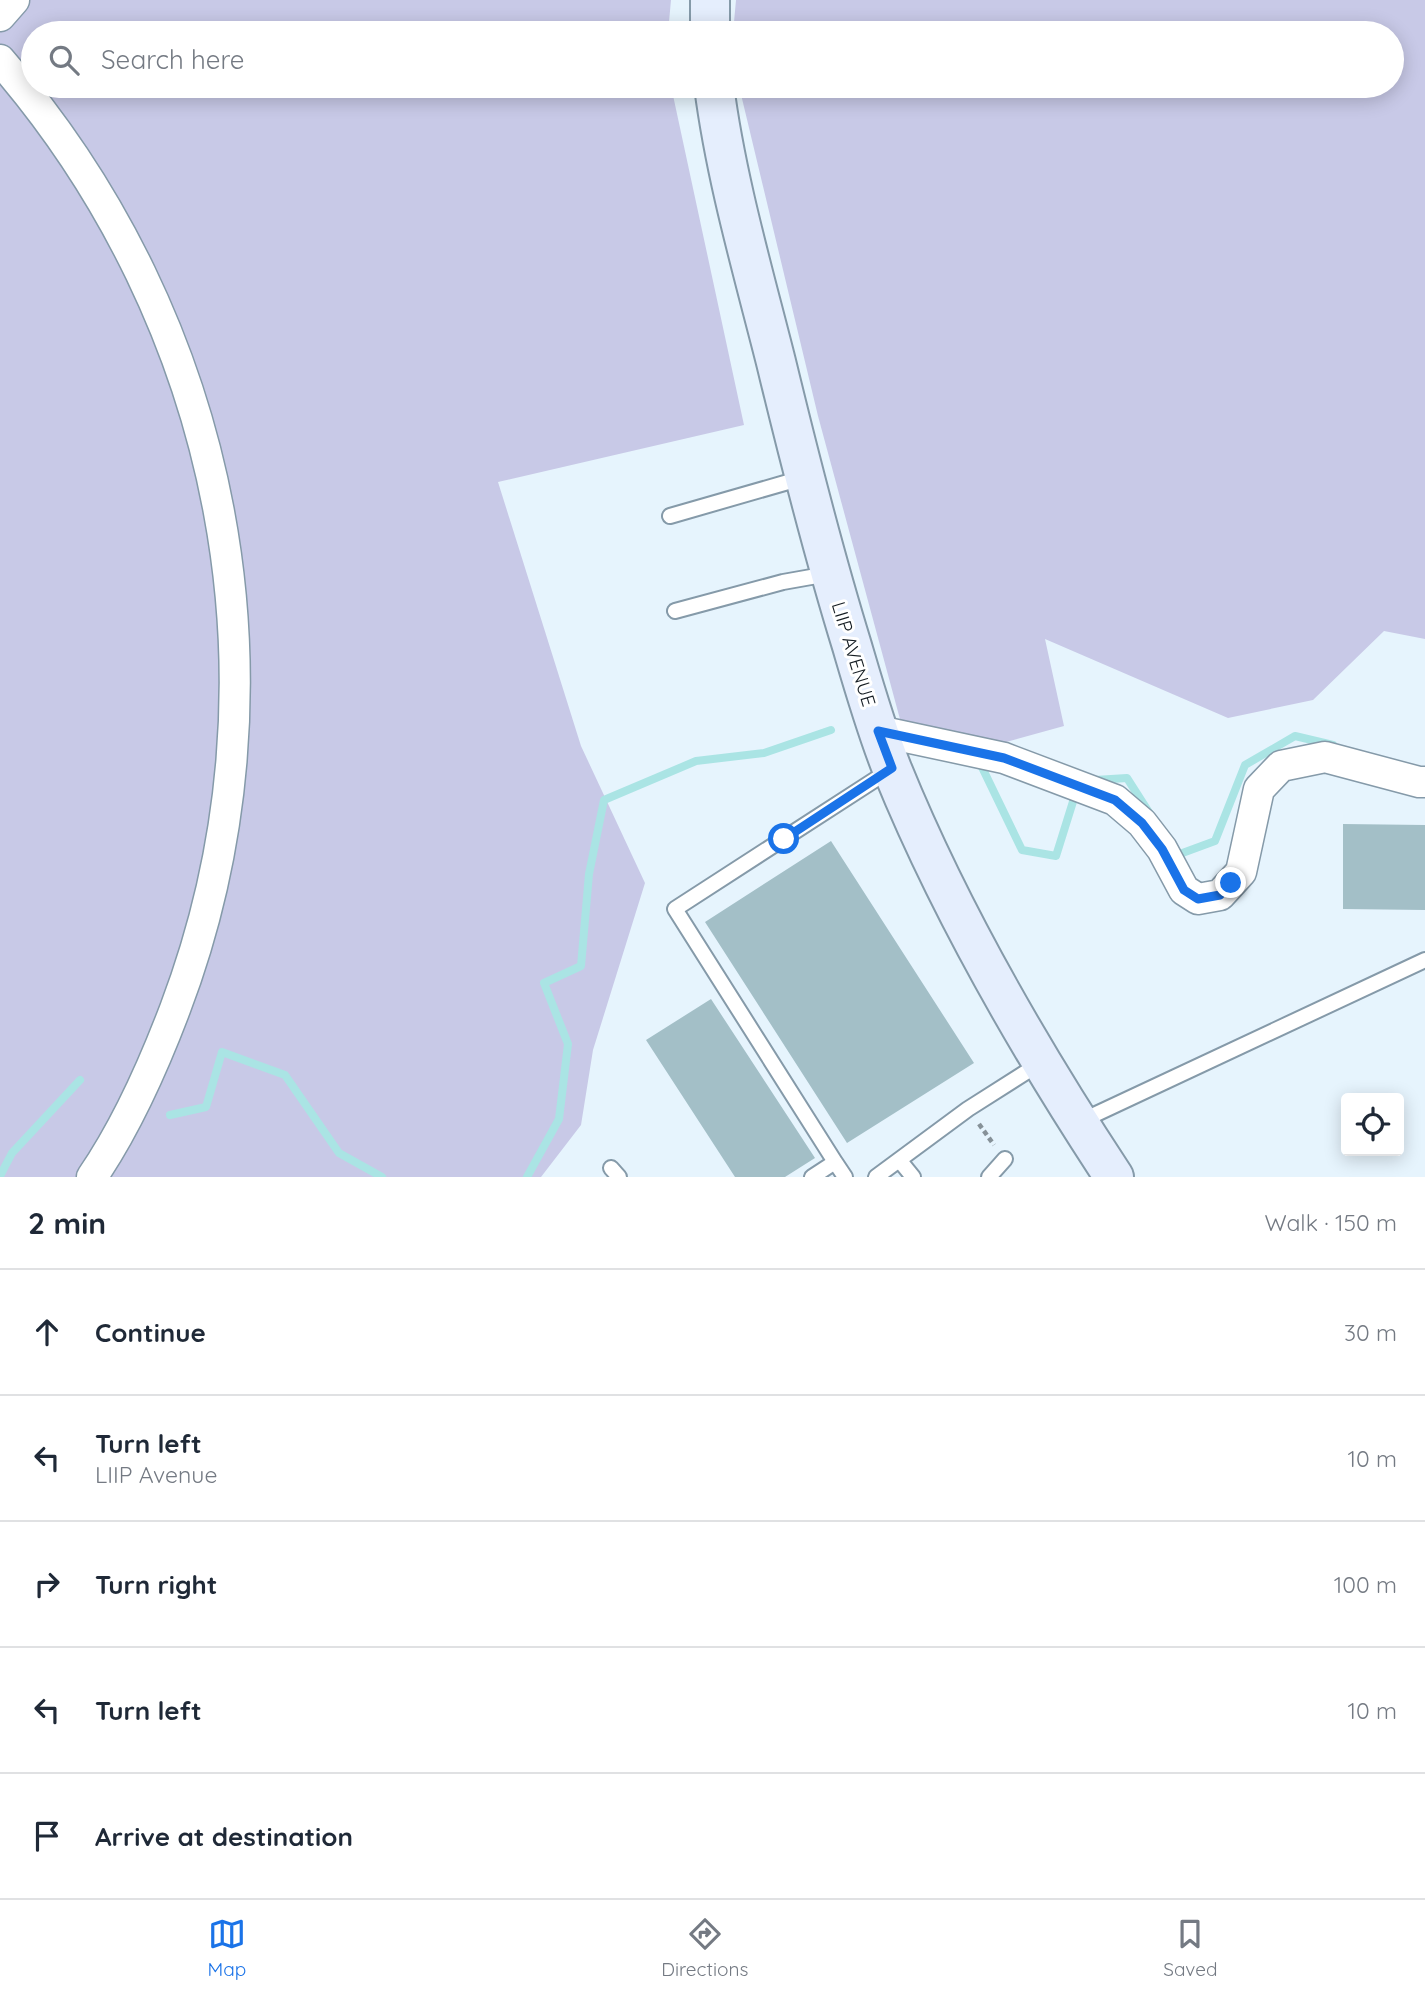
<!DOCTYPE html>
<meta charset="utf-8">
<style>
body{margin:0;font-family:Quicksand,sans-serif;background:#f6f6f7;color:#1f2937}
.controls{position:absolute;right:21px;bottom:21px;display:grid;overflow:hidden;border-radius:7px;box-shadow:0 4px 18px #0003}
.controls button{width:63px;height:63px;display:grid;place-items:center;padding:0;border:0;border-bottom:2px solid #e0e1e3;background:#fff;color:#1f2937;font:35px sans-serif}
.stop{position:absolute;width:21px;height:21px;margin:-16px;border:5px solid #1a73e8;border-radius:50%;background:#fff}
.stop.end{background:#1a73e8;border-color:#fff;box-shadow:0 2px 7px #0008}
.list{margin:0;padding:0;list-style:none}
h2{display:flex;justify-content:space-between;align-items:center;height:91px;margin:0;padding:0 28px;font-size:30px}
h2 small{font-size:23px;font-weight:400;color:#747a83}
.list li{display:grid;grid-template-columns:46px 1fr auto;gap:21px;align-items:center;box-sizing:border-box;height:126px;padding:0 28px;border-top:2px solid #e0e1e3}
.list b{display:block;font-size:26px;white-space:nowrap}
.list p{margin:0;font-size:23px;white-space:nowrap;color:#747a83}
.list em{font-size:23px;font-style:normal;color:#747a83}
.icon{flex:none;width:38px;height:38px;fill:none;stroke:currentColor;stroke-width:2;stroke-linecap:round;stroke-linejoin:round}
.map{position:relative;flex:none;width:1425px;height:1177px;overflow:hidden}
.search{position:absolute;background:#fff;box-shadow:0 4px 18px #0003;left:21px;right:21px;top:21px;height:77px;display:flex;align-items:center;gap:18px;box-sizing:border-box;padding:0 24px;border-radius:38px;color:#747a83;font-size:26px}
.sheet{height:721px;background:#fff}
nav{display:flex;justify-content:space-around;align-items:center;box-sizing:border-box;height:98px;border-top:2px solid #e0e1e3;background:#fff;font-size:19px;color:#747a83}
nav a{display:grid;justify-items:center;gap:4px}
nav .on{color:#1a73e8}
.map>svg:first-child{display:block}
.green{fill:#c8c9e7}
.lines{fill:none;stroke-linecap:round;stroke-linejoin:round}
.stream{stroke:#aae4e4;stroke-width:8}
.building{fill:#a3bfc7}
.lane-casing{stroke:#859aa9;stroke-width:18}
.street-casing{stroke:#859aa9;stroke-width:33}
.secondary-casing{stroke:#859aa9;stroke-width:42}
.path{stroke:#869198;stroke-width:4.5;stroke-dasharray:5 3.5;stroke-linecap:butt}
.lane{stroke:#fff;stroke-width:14}
.street{stroke:#fff;stroke-width:30}
.secondary{stroke:#e5eefd;stroke-width:38}
.route{stroke:#1a73e8;stroke-width:9}
.labels{text-anchor:middle;dominant-baseline:central;stroke-width:6;stroke-linejoin:round;paint-order:stroke}
.street-label{font-size:19px;fill:#131b21;stroke:#fff}
</style>
<div class="map">
<svg width="1425" height="1177" viewBox="0 0 1425 1177">
<rect width="100%" height="100%" fill="#e6f4fd"/>
<!-- green -->
<path class="green" d="M0 0H671L668 33H33V86H671L744 425 498 482 581 746 645 883 593 1050 581 1125 541 1177H0Z
M736 0H1425V639L1384 631 1313 700 1228 718 1045 639 1064 726 999 744 904 734 818 416 739 86H1392V33H733Z"/>
<g class="lines">
<!-- stream -->
<path class="stream" d="M979 761 1022 850 1056 856 1076 792
M1095 780 1127 778 1150 814
M1174 851 1177 855 1215 841 1245 765 1295 736 1333 745
M170 1115 206 1107 222 1052 285 1075 339 1153 382 1177
M0 1176 12 1153 80 1080
M527 1177 559 1119 568 1044 544 983 581 966 589 874 604 800 696 761 764 753 831 730"/>
</g>
<!-- building -->
<path class="building" d="M1343 824 1425 825V910L1343 909Z
M831 841 974 1063 847 1143 705 922Z
M711 999 815 1158 785 1177H735L646 1040Z"/>
<g class="lines">
<defs>
<path id="lane" d="M670 516 802 478
M675 611 783 582 828 574
M1079 1122 1425 960
M900 1161 913 1177
M835 1162 675 909 890 770
M611 1168 619 1177
M812 1177 835 1162 845 1177
M876 1177 968 1109 1042 1062
M989 1177 1005 1159"/>
<path id="street" d="M0 16 14 0
M0 60C227 321 298 685 175 1009 153 1067 127 1126 92 1177
M878 731 1004 758 1115 800 1142 823 1162 849 1184 890 1198 899 1220 895 1241 872 1259 789 1281 766 1325 757 1419 782H1425"/>
<path id="secondary" d="M710 0V33
M714 86C726 179 753 271 776 362 799 457 823 552 852 646 864 687 876 729 892 769 950 912 1029 1048 1114 1177"/>
</defs>
<!-- lane casing -->
<use href="#lane" class="lane-casing"/>
<!-- street casing -->
<use href="#street" class="street-casing"/>
<!-- secondary casing -->
<use href="#secondary" class="secondary-casing"/>
<!-- path -->
<path class="path" d="M979 1124 994 1145"/>
<!-- lane -->
<use href="#lane" class="lane"/>
<!-- street -->
<use href="#street" class="street"/>
<!-- secondary -->
<use href="#secondary" class="secondary"/>
</g>
<g class="lines">
<!-- route -->
<path class="route" d="M784 839 892 768 878 731 1004 758 1115 800 1142 823 1162 849 1184 890 1198 899 1220 895 1231 883"/>
</g>
<g class="labels">
<!-- street labels -->
<g class="street-label">
<text transform="translate(854 654) rotate(73)">LIIP AVENUE</text>
</g>
</g>
</svg>
<div class="controls">
<button><svg class="icon" aria-label="locate" viewBox="0 0 24 24"><circle cx="12" cy="12" r="6"/><path d="M12 2v4M12 18v4M2 12h4M18 12h4"/></svg></button>
</div>
<div class="stop" style="left:784px;top:839px"></div>
<div class="stop end" style="left:1231px;top:883px"></div>
<div class="search"><svg class="icon" aria-label="search" viewBox="0 0 24 24"><circle cx="10" cy="10" r="6"/><path d="M15 15l6 6"/></svg>Search here</div>
</div>
<section class="sheet">
<h2>2 min<small>Walk · 150 m</small></h2>
<ul class="list">
<li><svg class="icon" aria-label="ahead" viewBox="0 0 24 24"><path d="M12 20V5M6 11l6-6 6 6"/></svg><div><b>Continue</b></div><em>30 m</em></li>
<li><svg class="icon" aria-label="left" viewBox="0 0 24 24"><path d="M17 20v-9H6M10 6l-5 5 5 5"/></svg><div><b>Turn left</b><p>LIIP Avenue</p></div><em>10 m</em></li>
<li><svg class="icon" aria-label="right" viewBox="0 0 24 24"><path d="M7 20v-9h11M14 6l5 5-5 5"/></svg><div><b>Turn right</b></div><em>100 m</em></li>
<li><svg class="icon" aria-label="left" viewBox="0 0 24 24"><path d="M17 20v-9H6M10 6l-5 5 5 5"/></svg><div><b>Turn left</b></div><em>10 m</em></li>
<li><svg class="icon" aria-label="arrive" viewBox="0 0 24 24"><path d="M6 21V4h12l-3 4 3 4H6"/></svg><div><b>Arrive at destination</b></div></li>
</ul>
</section>
<nav>
<a class="on"><svg class="icon" aria-label="map" viewBox="0 0 24 24"><path d="M3 6l6-2 6 2 6-2v14l-6 2-6-2-6 2zM9 4v14M15 6v14"/></svg>Map</a>
<a><svg class="icon" aria-label="directions" viewBox="0 0 24 24"><path d="M12 3l9 9-9 9-9-9zM9 14v-3h6M13 9l2 2-2 2"/></svg>Directions</a>
<a><svg class="icon" aria-label="saved" viewBox="0 0 24 24"><path d="M7 4h10v16l-5-4-5 4z"/></svg>Saved</a>
</nav>
